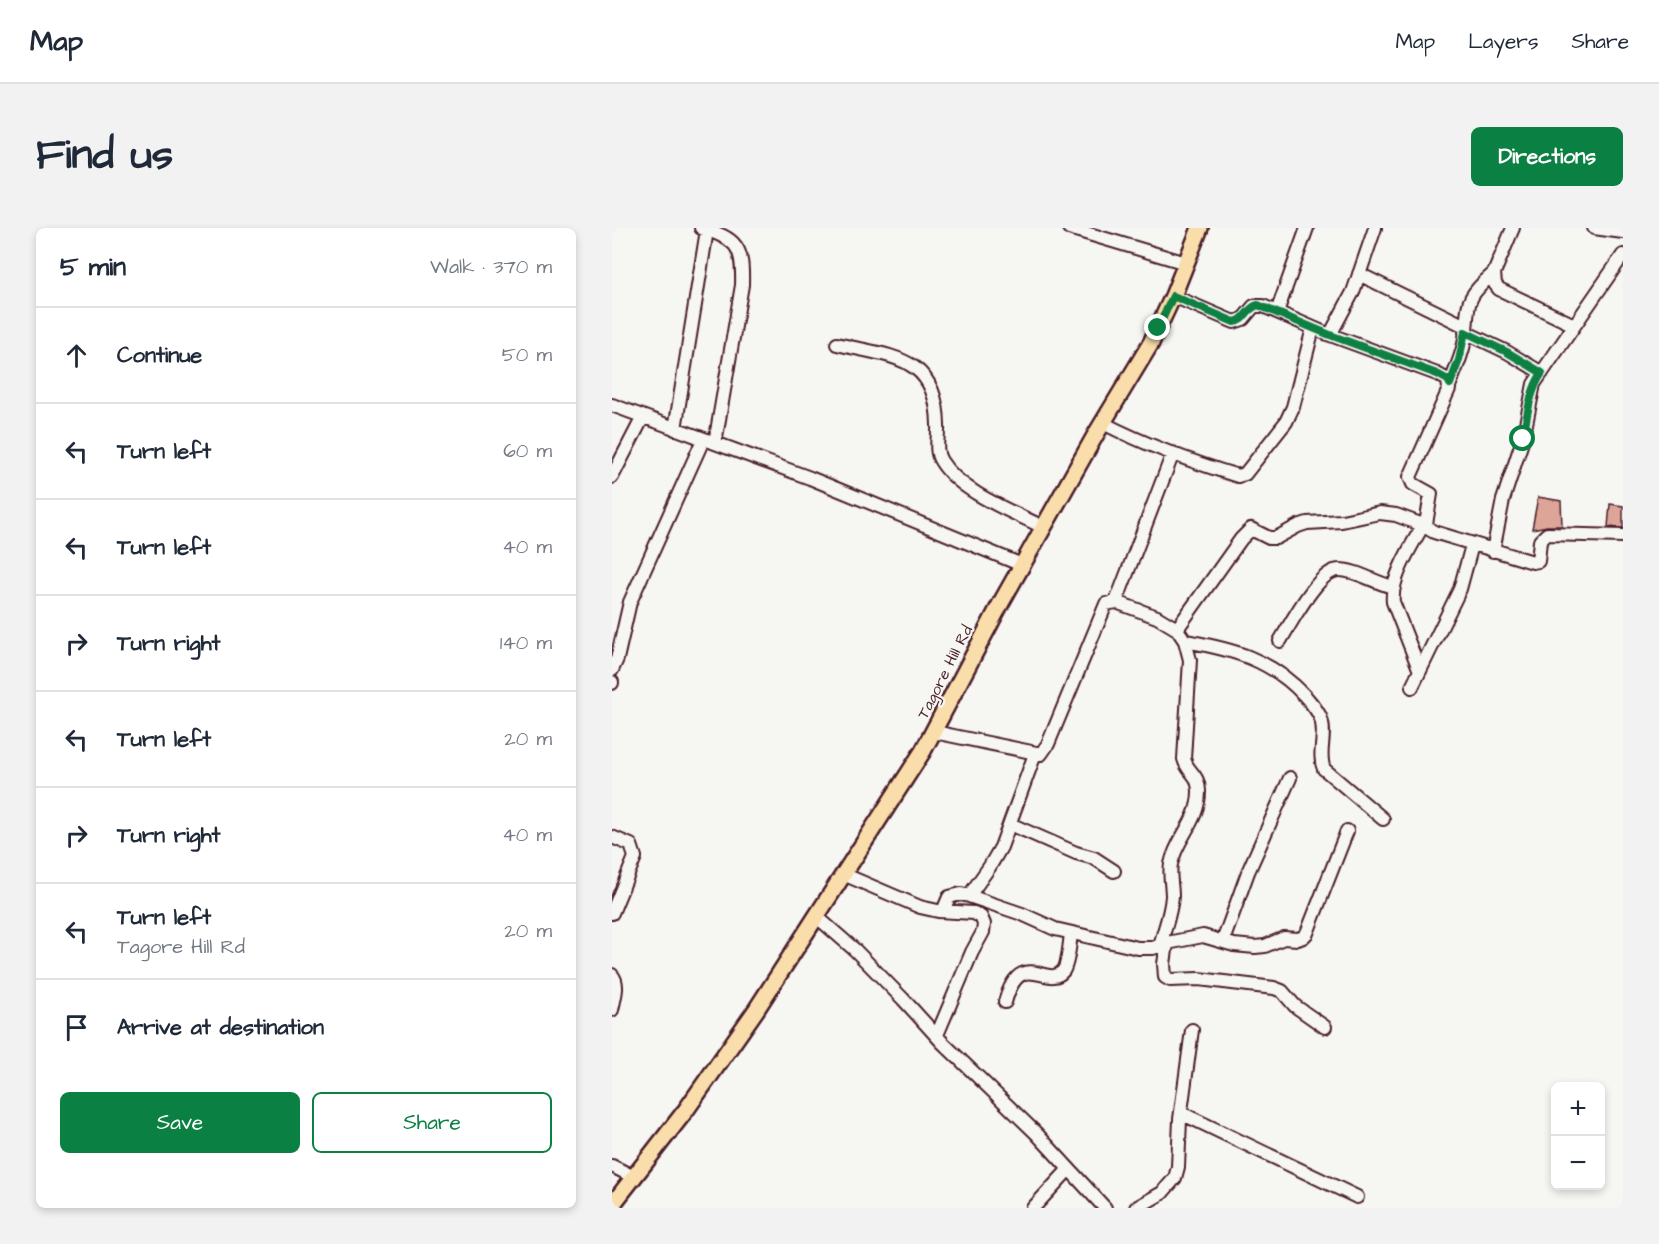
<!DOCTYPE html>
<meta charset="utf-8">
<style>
body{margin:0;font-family:"Architects Daughter",sans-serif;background:#f2f2f3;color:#1f2937}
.controls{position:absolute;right:18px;bottom:18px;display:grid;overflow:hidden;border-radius:9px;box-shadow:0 3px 9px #0003}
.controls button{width:54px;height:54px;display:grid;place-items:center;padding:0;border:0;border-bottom:2px solid #e0e1e3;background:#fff;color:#1f2937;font:30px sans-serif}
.stop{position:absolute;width:18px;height:18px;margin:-14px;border:4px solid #0b8043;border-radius:50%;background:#fff}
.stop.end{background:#0b8043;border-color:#fff;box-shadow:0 2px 6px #0008}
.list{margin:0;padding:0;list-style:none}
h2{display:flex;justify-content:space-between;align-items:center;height:78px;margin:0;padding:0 24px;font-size:26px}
h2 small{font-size:20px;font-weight:400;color:#747a83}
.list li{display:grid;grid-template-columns:39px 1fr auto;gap:18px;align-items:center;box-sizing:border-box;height:96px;padding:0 24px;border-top:2px solid #e0e1e3}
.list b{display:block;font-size:22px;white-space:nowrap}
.list p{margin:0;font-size:20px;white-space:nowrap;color:#747a83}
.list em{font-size:20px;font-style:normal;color:#747a83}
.actions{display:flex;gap:12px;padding:18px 24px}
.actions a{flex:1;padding:14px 0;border:2px solid #0b8043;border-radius:9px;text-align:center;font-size:21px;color:#0b8043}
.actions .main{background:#0b8043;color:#fff}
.icon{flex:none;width:33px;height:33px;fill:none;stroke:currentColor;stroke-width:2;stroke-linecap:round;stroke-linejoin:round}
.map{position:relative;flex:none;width:1011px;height:980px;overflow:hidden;border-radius:9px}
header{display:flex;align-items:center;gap:36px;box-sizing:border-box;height:84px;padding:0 30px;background:#fff;border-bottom:2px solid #e0e1e3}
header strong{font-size:28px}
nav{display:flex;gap:33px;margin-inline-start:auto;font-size:21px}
.intro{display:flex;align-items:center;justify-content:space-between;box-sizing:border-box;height:144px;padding:0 36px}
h1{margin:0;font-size:42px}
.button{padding:15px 27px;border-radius:9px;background:#0b8043;color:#fff;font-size:21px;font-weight:700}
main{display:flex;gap:36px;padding:0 36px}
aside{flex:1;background:#fff;border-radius:9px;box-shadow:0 3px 9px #0003}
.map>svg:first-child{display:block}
.building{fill:#dda598;stroke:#4a1f2b;stroke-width:1.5}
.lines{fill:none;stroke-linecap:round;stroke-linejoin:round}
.minor-casing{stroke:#4a1f2b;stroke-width:16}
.major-casing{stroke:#4a1f2b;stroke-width:20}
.minor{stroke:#f6f6f2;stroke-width:12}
.major{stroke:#f9deab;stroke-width:15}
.route{stroke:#0b8043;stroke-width:8}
.labels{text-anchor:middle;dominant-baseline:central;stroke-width:4.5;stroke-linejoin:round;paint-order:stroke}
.street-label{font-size:16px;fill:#4a1f2b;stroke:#f6f6f2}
</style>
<header>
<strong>Map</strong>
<nav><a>Map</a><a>Layers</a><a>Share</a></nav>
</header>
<div class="intro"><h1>Find us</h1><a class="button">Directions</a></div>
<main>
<aside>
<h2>5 min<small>Walk · 370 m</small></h2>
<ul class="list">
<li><svg class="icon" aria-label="ahead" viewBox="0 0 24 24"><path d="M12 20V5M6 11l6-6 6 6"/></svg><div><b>Continue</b></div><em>50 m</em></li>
<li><svg class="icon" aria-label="left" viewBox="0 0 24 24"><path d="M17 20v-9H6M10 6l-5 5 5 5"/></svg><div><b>Turn left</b></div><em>60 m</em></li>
<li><svg class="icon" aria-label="left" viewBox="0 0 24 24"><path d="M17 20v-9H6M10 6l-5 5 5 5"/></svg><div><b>Turn left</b></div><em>40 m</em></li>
<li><svg class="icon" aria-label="right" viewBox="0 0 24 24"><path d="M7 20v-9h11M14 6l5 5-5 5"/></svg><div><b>Turn right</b></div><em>140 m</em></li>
<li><svg class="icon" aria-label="left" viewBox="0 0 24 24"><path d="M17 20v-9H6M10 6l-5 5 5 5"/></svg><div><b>Turn left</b></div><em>20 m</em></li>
<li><svg class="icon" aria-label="right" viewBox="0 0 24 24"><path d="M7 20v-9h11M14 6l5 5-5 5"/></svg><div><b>Turn right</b></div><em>40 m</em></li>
<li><svg class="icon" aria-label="left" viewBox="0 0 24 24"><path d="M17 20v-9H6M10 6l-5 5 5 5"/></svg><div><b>Turn left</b><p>Tagore Hill Rd</p></div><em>20 m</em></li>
<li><svg class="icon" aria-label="arrive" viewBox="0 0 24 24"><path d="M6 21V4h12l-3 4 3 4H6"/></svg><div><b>Arrive at destination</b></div></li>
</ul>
<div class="actions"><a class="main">Save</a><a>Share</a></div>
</aside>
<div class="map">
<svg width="1011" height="980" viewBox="0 0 1011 980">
<rect width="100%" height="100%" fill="#f6f6f2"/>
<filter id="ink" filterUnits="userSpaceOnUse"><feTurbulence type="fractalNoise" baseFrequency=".0167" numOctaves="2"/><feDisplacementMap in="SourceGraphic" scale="12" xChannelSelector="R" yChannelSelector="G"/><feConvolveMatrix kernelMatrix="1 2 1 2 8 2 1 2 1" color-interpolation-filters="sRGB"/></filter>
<g filter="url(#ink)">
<!-- building -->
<path class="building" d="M926 269 949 273 950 298H935L920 301Z
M998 276 1011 278V300L996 299Z"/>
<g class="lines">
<defs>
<path id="minor" d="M89 0C126 11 131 19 130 57L103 215
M457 0 574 35
M901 0 882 45 883 56 887 61 962 97
M982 0 1011 4
M747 46 853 98
M561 68 622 94 631 91 642 78H651L713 105 825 146 836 152 837 161 798 249 801 256 819 266 814 296 817 301 822 304 921 334 926 333 928 313 935 306 1011 308
M665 84 695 0
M853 104 895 124 930 145
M718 107 741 64 763 0
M225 116C279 129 325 127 326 197 327 209 322 222 329 233 348 264 399 283 431 299
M838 156C843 143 849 130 852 116 859 76 848 74 882 45
M0 177 198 250 410 337
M491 195C534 217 580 234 626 248L633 246 674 194 681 179 701 100
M63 201 95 2
M0 249 31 189
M881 323 891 272 911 211 922 156 1011 27
M504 374 561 225
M565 401 629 311 639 301 657 310H664L686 298 695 295 730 293 768 285 784 287 811 297
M573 413C620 421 659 431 693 468 699 475 706 482 709 491 715 508 705 525 712 541L771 591
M668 413C678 397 706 342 727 342 745 342 763 355 781 359
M0 442 5 431 18 374 91 212
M808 443 781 374C778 349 802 314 814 292
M0 454V455
M800 459 848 361 860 317
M322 504 429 526 436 516 494 376 504 374 545 389 565 401 573 413 578 432 572 531C576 546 586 544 587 563 587 594 565 608 559 636 557 647 560 657 560 668 559 685 552 702 548 718
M398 596 464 625 482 630 502 643
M0 609 19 617 23 629 0 685
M231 646 308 679 326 683 362 685 369 689 372 696 371 704 360 724 325 807
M357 668 378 638 389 619 423 526
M331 683 337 669 349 666 357 668 410 686 443 701 526 720H541L555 715 591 708 622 717 643 719 653 718 672 710 686 711 691 709 695 705 735 603
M204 688 243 722 291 771 331 815 424 905 493 980
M611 713 636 644 678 550
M555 715 552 736 553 749 558 752 587 751 662 760 670 763 683 778 713 799
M0 747C8 756 2 771 0 782
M393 774C409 718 435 762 451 743 456 737 458 714 459 705
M569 885 745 969
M0 938 22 949
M421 980 457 941
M524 980 550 965 563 950 566 939 568 891 580 802"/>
<path id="major" d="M0 977 74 882 144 782 311 523 390 373 484 206 539 115 561 68 588 0"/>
</defs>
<!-- minor casing -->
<use href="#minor" class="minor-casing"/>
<!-- major casing -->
<use href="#major" class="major-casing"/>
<!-- minor -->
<use href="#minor" class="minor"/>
<!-- major -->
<use href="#major" class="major"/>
</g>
</g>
<g class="lines" filter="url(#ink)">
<!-- route -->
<path class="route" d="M546 100 561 68 622 94C634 93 634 80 646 77L718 107 825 146 836 152 838 156 847 132 853 104 895 124 930 145C917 164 915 189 911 211"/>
</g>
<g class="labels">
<!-- street labels -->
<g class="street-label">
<text transform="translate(333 444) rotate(-63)">Tagore Hill Rd</text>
</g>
</g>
</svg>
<div class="controls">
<button>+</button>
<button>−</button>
</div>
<div class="stop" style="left:911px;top:211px"></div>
<div class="stop end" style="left:546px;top:100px"></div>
</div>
</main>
